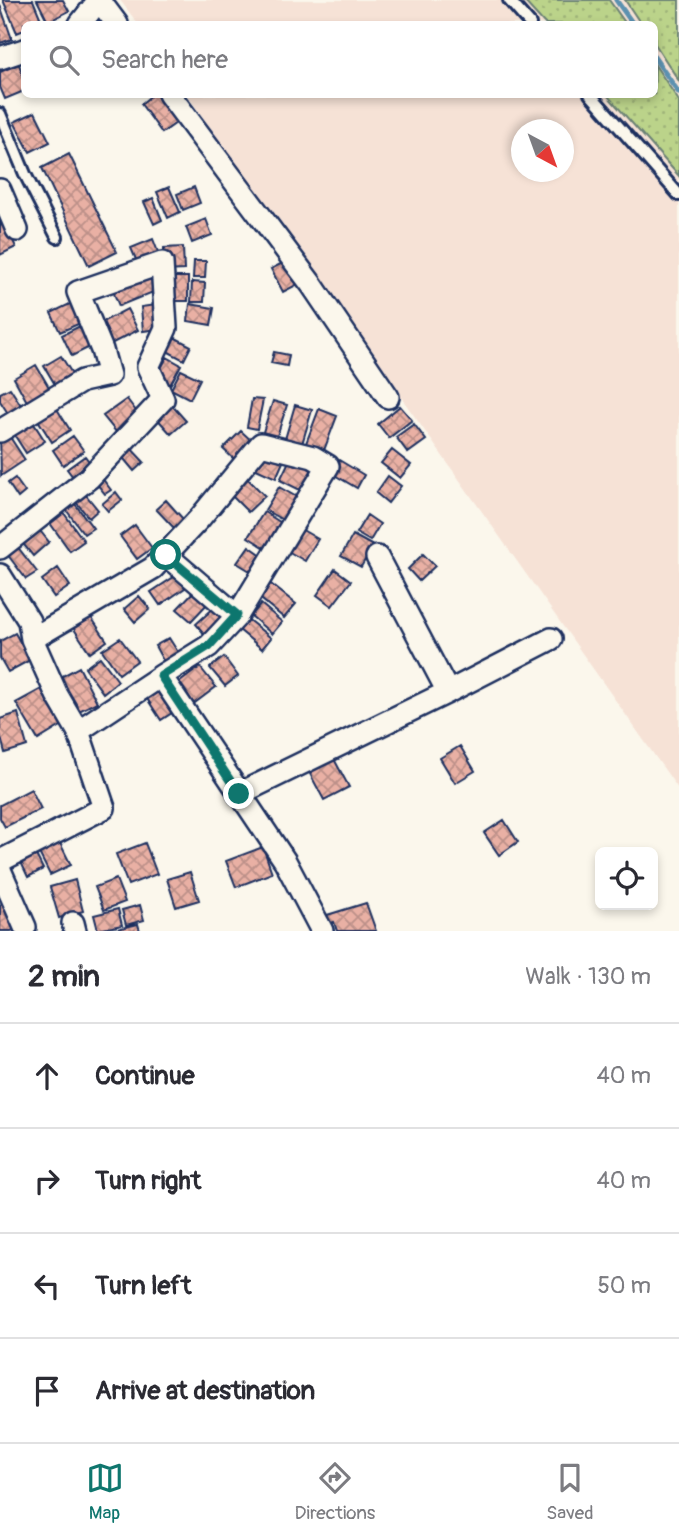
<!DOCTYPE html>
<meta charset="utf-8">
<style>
body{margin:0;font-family:Pangolin,sans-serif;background:#f2f2f3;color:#2b2b33}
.controls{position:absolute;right:21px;bottom:21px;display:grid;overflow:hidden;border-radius:10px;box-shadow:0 4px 10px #0003}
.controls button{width:63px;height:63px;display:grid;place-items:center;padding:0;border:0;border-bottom:2px solid #e1e1e2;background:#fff;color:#2b2b33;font:35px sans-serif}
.compass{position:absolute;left:511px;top:119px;width:63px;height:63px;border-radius:50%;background:#fff;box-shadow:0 4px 10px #0003;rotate:139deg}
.stop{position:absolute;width:21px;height:21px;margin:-16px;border:5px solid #0f766e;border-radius:50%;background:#fff}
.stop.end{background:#0f766e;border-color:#fff;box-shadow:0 2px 7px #0008}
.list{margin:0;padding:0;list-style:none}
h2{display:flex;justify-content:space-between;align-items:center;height:91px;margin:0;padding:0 28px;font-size:30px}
h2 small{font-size:23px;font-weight:400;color:#7c7c81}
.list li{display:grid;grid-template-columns:46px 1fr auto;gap:21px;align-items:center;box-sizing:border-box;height:105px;padding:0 28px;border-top:2px solid #e1e1e2}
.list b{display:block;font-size:26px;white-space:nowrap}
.list em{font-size:23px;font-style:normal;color:#7c7c81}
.icon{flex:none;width:38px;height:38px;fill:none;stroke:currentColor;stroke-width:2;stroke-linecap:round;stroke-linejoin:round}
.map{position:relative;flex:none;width:679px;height:931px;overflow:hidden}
.search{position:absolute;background:#fff;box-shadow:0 4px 10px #0003;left:21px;right:21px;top:21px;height:77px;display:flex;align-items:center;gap:18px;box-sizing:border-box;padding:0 24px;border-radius:10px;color:#7c7c81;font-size:26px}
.sheet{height:511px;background:#fff}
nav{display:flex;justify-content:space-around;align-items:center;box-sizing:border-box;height:98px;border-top:2px solid #e1e1e2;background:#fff;font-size:19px;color:#7c7c81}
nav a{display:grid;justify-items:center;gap:4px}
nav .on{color:#0f766e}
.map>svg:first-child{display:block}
.built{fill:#f6e2d6;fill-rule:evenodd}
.grass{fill:url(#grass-dots);stroke:#6b8174;stroke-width:2}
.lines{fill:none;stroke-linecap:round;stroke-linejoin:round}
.stream{stroke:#5c91b0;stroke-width:5}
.building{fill:url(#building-cross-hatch);stroke:#1b2f5e;stroke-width:2}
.lane-casing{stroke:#1b2f5e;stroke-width:16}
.street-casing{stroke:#1b2f5e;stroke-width:26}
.lane{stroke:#fbf7ec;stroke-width:10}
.street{stroke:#fbf7ec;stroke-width:21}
.route{stroke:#0f766e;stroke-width:9}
</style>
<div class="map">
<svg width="679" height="931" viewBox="0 0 679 931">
<defs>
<pattern id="grass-dots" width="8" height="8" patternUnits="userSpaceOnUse" patternTransform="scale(1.75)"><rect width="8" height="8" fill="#bbd38a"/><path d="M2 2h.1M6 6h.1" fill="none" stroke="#a0b57a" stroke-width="1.8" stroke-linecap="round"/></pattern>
<pattern id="building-cross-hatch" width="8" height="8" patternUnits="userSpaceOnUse" patternTransform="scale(1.75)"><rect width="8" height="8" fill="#e9b0a4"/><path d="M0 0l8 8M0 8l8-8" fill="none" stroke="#bc9089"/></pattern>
</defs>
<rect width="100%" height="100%" fill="#fbf7ec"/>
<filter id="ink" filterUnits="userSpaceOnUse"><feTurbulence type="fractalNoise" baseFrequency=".0143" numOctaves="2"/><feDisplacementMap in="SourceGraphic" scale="14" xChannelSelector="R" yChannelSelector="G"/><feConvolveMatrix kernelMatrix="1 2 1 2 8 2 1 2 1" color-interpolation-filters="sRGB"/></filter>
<g filter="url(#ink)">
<!-- built -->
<path class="built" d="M120 0H679V790L187 95 654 94V24H138ZM522 130H564V172H522Z"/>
<!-- grass -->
<path class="grass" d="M523 0H609L626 24H545Z
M625 0H679V81L655 44 654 24H641Z
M655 65 679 101V176L607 95 654 94Z"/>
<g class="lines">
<!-- stream -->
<path class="stream" d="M616 0 633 24
M654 57 679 93"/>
</g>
<!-- building -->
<path class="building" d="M3 0H33L42 22 24 24V30L17 33Z
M37 0H63L69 11 48 22Z
M0 5 12 39 0 43Z
M19 64 24 79V91L5 99 0 87V72Z
M153 94H166L183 118 162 133 141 104Z
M35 112 50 142 30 152 14 122Z
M69 154 117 252 89 266 42 168Z
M169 187 180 212 168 218 157 192Z
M194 187 200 203 183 210 177 194Z
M153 198 162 220 154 224 144 202Z
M0 215 16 247 0 255Z
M206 219 212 235 192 243 186 227Z
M153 239 161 260 140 269 131 248Z
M183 247 184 270 165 271 164 248Z
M292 258 304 281 283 292 271 269Z
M194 261H206L205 278H193Z
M155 268 163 288 119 306 111 286Z
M168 277H188V301H168Z
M192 282 205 283 204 302H191Z
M76 301 85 321 60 332 51 313Z
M190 304 214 308 211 325 188 321Z
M156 305 158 329 143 331 141 307Z
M127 309 138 330 105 347 100 323Z
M88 322 98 343 72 356 62 335Z
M168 334 191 346 184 360 161 348Z
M274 352 289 355 287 366 271 363Z
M61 356 76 380 59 391 44 366Z
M167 357 181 365 170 385 156 378Z
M36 365 54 396 31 409 14 378Z
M181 370 200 379 190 399 171 389Z
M10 388 24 410 11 418 0 401V393Z
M127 399 139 415 116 432 103 416Z
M252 399 263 400 257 429 247 427Z
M273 401 287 405 276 439 262 435Z
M169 402 186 421 171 434 154 415Z
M295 405 312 410 302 444 285 439Z
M400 406 412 420 389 438 378 424Z
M57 409 70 430 52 442 38 420Z
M319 409 337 416 323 453 305 446Z
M29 416 45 441 26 453 10 428Z
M414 424 426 440 408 453 396 437Z
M6 431 25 460 1 476 0 435Z
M241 431 253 442 236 461 223 449Z
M73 436 84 451 63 465 53 450Z
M128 445 144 462 134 471 119 453Z
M392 450 411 465 400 478 381 463Z
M263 453 283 462 276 478 256 469Z
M292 455 316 468 304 492 280 480Z
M85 456 94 468 76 481 67 469Z
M339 460 364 475 357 488 331 473Z
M388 476 401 486 388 503 376 493Z
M246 477 265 496 248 512 229 493Z
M15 478 25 492 18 498 8 483Z
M102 478 111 490 105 494 96 483Z
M279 487 302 500 288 523 265 510Z
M82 490 98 510 89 518 73 498Z
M116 492 122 500 108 511 102 504Z
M72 500 93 528 84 534 64 507Z
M166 500 183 519 174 528 156 509Z
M61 509 84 541 70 551 47 519Z
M264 512 283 524 267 549 248 537Z
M367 515 380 524 370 541 356 533Z
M135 525 152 548 137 559 120 536Z
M37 527 49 542 33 556 20 540Z
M299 528 318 539 305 561 286 550Z
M353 535 373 546 361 567 341 556Z
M17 546 37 572 26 579 7 554Z
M249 546 266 558 255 574 237 563Z
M423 554 435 566 419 581 408 569Z
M58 568 70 586 54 597 42 580Z
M335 569 351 581 332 606 317 595Z
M177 575 185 588 160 605 151 592Z
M267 581 296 604 284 618 256 595Z
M196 589 209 602 191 621 177 609Z
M139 596 150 609 135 622 124 609Z
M261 604 282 622 272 634 251 616Z
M216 606 227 619 207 637 196 624Z
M87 611 107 641 90 653 70 623Z
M246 618 271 638 262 649 238 629Z
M15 633 30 660 8 672 0 658V641Z
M120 638 137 661 119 674 102 650Z
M169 638 181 657 166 666 155 646Z
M100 657 118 681 103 693 85 668Z
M224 657 238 676 225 686 210 668Z
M79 667 97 702 75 713 57 679Z
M200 667 216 687 192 705 176 685Z
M158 685 175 711 161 720 144 694Z
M45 687 66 723 38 740 16 703Z
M18 713 27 746 5 753 0 734V719Z
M460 746 475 771 455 783 440 758Z
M334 759 349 787 324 800 309 772Z
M31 789 41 809 5 827 0 818V805Z
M504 820 518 842 499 855 484 833Z
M58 839 71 865 50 875 37 849Z
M145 843 157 874 128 885 116 854Z
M263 847 272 873 236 887 226 861Z
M35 853 43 869 28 877 20 860Z
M190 872 199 900 176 907 167 879Z
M116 879 125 902 104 910 95 887Z
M75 880 83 911 59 918 50 887Z
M12 901 22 927 11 931H0V905Z
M366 903 376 931H337L334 922 327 924 324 916Z
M140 905 144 920 126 925 122 910Z
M118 909 122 925 98 930 94 915Z
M138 924 140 931H109Z"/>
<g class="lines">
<defs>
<path id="lane" d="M509 0 530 24
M590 94 679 195
M0 114 25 174 57 237"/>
<path id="street" d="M99 0 117 24
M80 24 99 0
M0 58 24 50
M169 94 312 285 388 397
M0 190 17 230
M0 431 82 381 109 375 102 350 78 292 162 263 166 328 148 367 163 399 89 478 0 548
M0 575 29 621 32 639 153 568 199 519 261 444 313 457 328 466 237 616 166 555
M161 676 209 646 237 616
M448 692 551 639
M78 731 161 676 285 861 322 931
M239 794 448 692 377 557
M0 861 104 808 78 731 57 695 32 639
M0 870 25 927
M73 923 75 931"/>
</defs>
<!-- lane casing -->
<use href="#lane" class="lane-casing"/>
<!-- street casing -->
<use href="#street" class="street-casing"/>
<!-- lane -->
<use href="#lane" class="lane"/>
<!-- street -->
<use href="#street" class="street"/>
</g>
</g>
<g class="lines" filter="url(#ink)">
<!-- route -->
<path class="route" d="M166 555 237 615 209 646 161 676 239 794"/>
</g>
</svg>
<div class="controls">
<button><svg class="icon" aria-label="locate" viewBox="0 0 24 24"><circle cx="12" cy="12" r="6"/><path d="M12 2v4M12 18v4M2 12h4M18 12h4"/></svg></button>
</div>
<svg class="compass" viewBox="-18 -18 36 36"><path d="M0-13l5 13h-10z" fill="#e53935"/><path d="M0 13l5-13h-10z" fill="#7c7c81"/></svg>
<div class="stop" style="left:166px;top:555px"></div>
<div class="stop end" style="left:239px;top:794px"></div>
<div class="search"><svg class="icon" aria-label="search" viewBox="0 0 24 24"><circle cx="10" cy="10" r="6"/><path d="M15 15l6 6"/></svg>Search here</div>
</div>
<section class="sheet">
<h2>2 min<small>Walk · 130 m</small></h2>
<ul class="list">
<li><svg class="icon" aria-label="ahead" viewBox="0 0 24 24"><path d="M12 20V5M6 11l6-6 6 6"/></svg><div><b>Continue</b></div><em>40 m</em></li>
<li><svg class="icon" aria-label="right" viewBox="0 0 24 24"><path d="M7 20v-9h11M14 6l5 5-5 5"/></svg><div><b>Turn right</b></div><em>40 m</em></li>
<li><svg class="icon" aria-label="left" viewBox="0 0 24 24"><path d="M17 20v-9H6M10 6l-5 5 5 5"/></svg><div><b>Turn left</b></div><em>50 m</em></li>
<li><svg class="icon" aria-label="arrive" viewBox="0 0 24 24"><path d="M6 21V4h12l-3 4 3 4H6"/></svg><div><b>Arrive at destination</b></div></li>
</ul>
</section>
<nav>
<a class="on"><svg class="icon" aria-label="map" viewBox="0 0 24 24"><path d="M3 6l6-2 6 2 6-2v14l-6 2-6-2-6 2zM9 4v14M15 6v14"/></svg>Map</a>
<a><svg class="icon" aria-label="directions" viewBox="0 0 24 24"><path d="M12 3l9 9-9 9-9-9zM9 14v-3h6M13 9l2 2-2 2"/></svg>Directions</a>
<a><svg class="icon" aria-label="saved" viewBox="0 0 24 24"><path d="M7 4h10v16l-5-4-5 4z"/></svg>Saved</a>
</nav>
